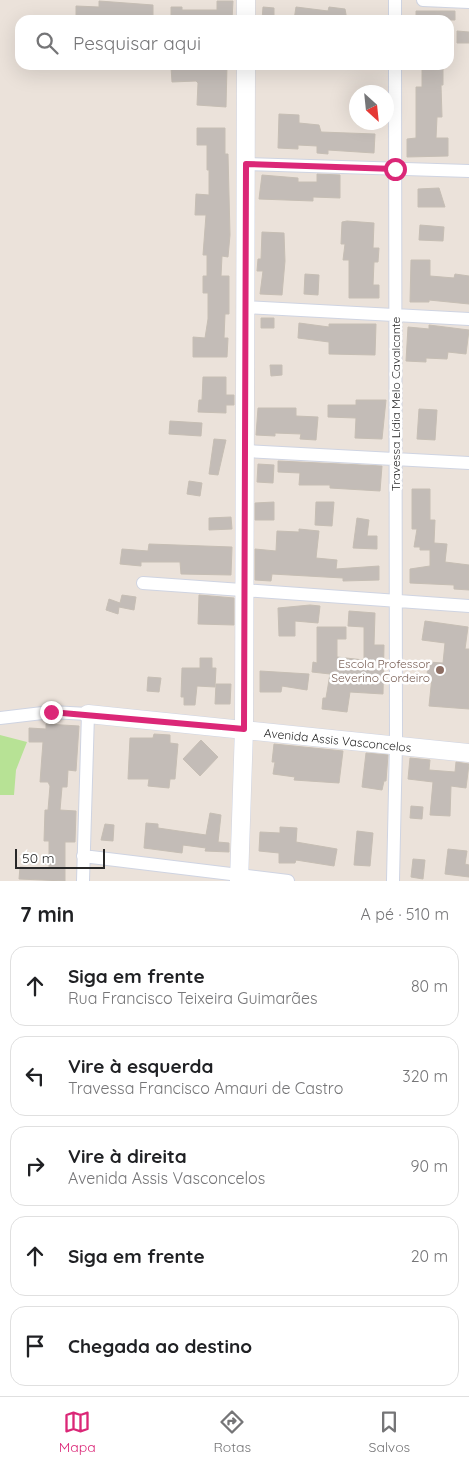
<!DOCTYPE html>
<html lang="pt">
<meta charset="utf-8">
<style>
body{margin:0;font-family:Quicksand,sans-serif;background:#f6f6f6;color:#202124}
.compass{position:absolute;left:349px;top:85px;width:45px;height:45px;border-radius:50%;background:#fff;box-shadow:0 5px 20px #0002;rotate:153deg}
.scale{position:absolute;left:15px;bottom:12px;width:90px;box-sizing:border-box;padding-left:5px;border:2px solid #282828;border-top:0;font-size:14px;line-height:18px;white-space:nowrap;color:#282828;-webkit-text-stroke:4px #fff;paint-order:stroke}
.stop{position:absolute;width:15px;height:15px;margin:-11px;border:4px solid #db2777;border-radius:50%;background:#fff}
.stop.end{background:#db2777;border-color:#fff;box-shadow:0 1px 5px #0008}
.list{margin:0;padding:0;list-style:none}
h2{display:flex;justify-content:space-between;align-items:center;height:65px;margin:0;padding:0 20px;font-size:21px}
h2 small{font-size:16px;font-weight:400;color:#757577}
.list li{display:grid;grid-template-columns:32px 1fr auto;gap:15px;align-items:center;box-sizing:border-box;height:80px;margin:0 10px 10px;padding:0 10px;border:1px solid #e0e0e0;border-radius:15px}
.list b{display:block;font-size:19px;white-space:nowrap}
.list p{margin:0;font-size:16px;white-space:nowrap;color:#757577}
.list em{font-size:16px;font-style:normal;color:#757577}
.icon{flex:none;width:28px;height:28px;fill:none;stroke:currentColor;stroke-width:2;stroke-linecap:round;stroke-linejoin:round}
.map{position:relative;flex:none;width:469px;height:881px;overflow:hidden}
.search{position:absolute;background:#fff;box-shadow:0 5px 20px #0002;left:15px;right:15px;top:15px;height:55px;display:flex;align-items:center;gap:12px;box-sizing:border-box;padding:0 18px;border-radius:15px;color:#757577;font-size:19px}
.sheet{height:515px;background:#fff}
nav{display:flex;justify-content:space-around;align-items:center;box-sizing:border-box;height:70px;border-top:1px solid #e0e0e0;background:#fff;font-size:14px;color:#757577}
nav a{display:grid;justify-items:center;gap:2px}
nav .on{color:#db2777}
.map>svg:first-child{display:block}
.green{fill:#b7e295}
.building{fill:#c3bcb7;stroke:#c6beb4}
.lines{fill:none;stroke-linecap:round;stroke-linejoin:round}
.street-casing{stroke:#cfd4e2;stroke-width:14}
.secondary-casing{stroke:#cfd4e2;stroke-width:19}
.street{stroke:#fff;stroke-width:12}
.secondary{stroke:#fff;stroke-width:18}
.route{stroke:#db2777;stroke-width:6}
.education-dot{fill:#8d6e63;stroke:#fff;stroke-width:2}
.labels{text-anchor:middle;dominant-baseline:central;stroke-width:5;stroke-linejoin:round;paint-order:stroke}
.street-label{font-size:12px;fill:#282828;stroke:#fff}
.education-label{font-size:12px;fill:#785e54;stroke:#fff;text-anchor:end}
</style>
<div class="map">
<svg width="469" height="881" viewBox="0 0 469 881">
<rect width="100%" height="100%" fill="#ebe2da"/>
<!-- green -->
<path class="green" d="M0 735 27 742 16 770 14 795H0Z"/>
<!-- building -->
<path class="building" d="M99 1 153 5V17L139 16V20H76V6L99 7Z
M217 1H233L232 20H171V7H182V10H217Z
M263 7 274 8V20H262Z
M296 7 328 11 329 7 345 9 347 20H294Z
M416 11H455V20H416Z
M457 31 469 32V43H457Z
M227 65 226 107 197 105 198 83 196 81 172 82 171 67Z
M422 65H443V85H441L442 117H437L436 138H448V156L407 157V139L416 138V87H422Z
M279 114 299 115V123L319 125 321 132 375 134 374 153 328 150V154L317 153V146L298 145V149L278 148Z
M197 128H225V154H228L230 235 228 257 222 256 221 276H229V314H225L224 338H228L227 357H193V337L205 338 208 319V293H203V276H207V255H203L206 215H195L196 194 209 195V170H207V145H197Z
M317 174 340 175V198L313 197V201L259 199 262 175 298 178V182H317Z
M439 188 445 207H418V189Z
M347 221 374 223 373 248H379L378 262H374L373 285H379V298H349V260H343L345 244H341L342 222Z
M420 225 444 227 443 241 419 240Z
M262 232 284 233 285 261 282 295 260 294 263 271H257L258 259H261Z
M411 260H430V276L454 278 455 274 469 276V304L429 300V302H410Z
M305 274 319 275 318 295 304 294Z
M261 318H274V328H261Z
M299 323 329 327V324H376L375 355 329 354V342L298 338Z
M429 325 469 330 466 354 448 352 447 359 426 358V362L406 361 408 327 429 329Z
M270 365H282V375L271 376Z
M203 377H226V395H234V405H226V413L198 412 199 400H202Z
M356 400H386L382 439 355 438 356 418 328 417V405H356Z
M258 408H296V416L318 417 316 440 300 439 301 434 275 433V436L256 435Z
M419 409 437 410 435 440 417 439Z
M170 421 202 423 201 436 169 434Z
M214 439 226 440 218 475 209 474Z
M278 461 382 466 380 491 330 488V485H299L300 473 278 472Z
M258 464 274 465 273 483 257 482Z
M189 481 202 483 200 496 187 494Z
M412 489H430V520H435L434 543 447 544 445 562 469 565V590L454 589V585L410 583V569L430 566V550H420V547H414L417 529H412Z
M274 502V520H255V503Z
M316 502H334L332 526 315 525Z
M231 517 232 529 209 530V518Z
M357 518 369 520 367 536H377V549L353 548Z
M299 529 319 531 316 558 337 560 336 569 379 566V580L343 581V578L272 574 271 581 255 580V549L276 551 277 531 299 532Z
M149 544 232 547 231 575 181 574 180 562H141V566L120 564 122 549 148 551Z
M122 595 136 597 134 610 119 607 118 614 106 610 109 599 120 603Z
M199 595 234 598V625L198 624Z
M310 605 320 606 318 623 295 621V636H279L278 608Z
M349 611 375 613 374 645H384L383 694 350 692 347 712 322 709 323 698H326L330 674 312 672 313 662 317 663V627H346V639H337V657L364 660V627L348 626Z
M425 621 468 627 465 649H469V709L429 706 432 677 427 676 428 662 443 663 445 643 422 640Z
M200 658H212V668H216L215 687 197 686 195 705H184V697H181L182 668H200Z
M260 671 309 674 307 690 282 686 281 692H260Z
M148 677 161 678 159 692 147 691Z
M216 684H231L230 704H215Z
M46 724 79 726 76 771 68 770 67 787H62L60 810 76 811 75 842H65V881L19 879 20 867 49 869V841H44L45 810H48L50 786 48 782H40L43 742H29V728L46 729Z
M154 734 170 735V743L178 744 175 779H170L169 788 148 786 149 779H128L130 738H153Z
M201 740 218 757 200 776 183 759Z
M274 744 343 751 339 783 294 780 295 777 273 774 275 762H272Z
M366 753 388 755 386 781H384L382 790 362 787Z
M410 758 430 760 429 770 455 772 456 762 469 764 466 788 451 786 450 816 430 815 433 782 408 779Z
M411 806 423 807 422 819 410 818Z
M210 813 221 815 218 842 229 843V852L205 851 206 848 183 845 182 853 144 848 146 823 158 824V828L206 835Z
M105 824 114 825 113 841 101 840Z
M280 827 297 828 296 842 337 849 334 866 296 860 295 863H279V853L259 851 260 832 280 833Z
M357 831 373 833 370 866 354 865Z
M448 849 467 851 465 864 469 865V877L445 874Z
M413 859 425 860 423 879 411 877Z"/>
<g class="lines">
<defs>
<path id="street" d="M395 0V20
M423 0 469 2
M245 164 469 171
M243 307 469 319
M245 451 469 463
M143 583 469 606
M0 718 51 712 88 714 83 881
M83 856 288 881
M393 881 396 743 395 65"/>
<g id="secondary">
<path d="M246 20V0"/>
<path id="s1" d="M88 714 469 753"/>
<path d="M239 881 244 729 246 65"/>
</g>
</defs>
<!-- street casing -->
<use href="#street" class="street-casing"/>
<!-- secondary casing -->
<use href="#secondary" class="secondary-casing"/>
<!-- street -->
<use href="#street" class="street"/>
<!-- secondary -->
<use href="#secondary" class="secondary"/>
</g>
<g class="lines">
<!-- route -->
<path class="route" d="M51 712 244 729 246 164 395 169"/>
</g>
<!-- markers -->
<circle class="education-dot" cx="440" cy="670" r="5"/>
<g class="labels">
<!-- street labels -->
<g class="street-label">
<text transform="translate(395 404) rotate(-90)">Travessa Lídia Melo Cavalcante</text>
<text stroke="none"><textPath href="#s1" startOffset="251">Avenida Assis Vasconcelos</textPath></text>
</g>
<!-- education labels -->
<g class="education-label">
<text x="430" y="663">Escola Professor<tspan x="430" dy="14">Severino Cordeiro</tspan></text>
</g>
</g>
</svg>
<svg class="compass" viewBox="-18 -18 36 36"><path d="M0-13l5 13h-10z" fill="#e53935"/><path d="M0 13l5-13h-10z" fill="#757577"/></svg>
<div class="scale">50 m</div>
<div class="stop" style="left:395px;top:169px"></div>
<div class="stop end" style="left:51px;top:712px"></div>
<div class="search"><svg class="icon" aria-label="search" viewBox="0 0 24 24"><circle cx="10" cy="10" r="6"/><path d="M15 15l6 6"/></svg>Pesquisar aqui</div>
</div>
<section class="sheet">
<h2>7 min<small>A pé · 510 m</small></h2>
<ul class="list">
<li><svg class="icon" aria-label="ahead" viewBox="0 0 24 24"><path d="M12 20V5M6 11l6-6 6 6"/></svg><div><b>Siga em frente</b><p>Rua Francisco Teixeira Guimarães</p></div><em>80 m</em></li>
<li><svg class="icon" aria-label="left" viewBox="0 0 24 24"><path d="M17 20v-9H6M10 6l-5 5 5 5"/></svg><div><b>Vire à esquerda</b><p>Travessa Francisco Amauri de Castro</p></div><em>320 m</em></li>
<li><svg class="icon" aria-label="right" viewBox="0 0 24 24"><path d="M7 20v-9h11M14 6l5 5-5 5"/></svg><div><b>Vire à direita</b><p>Avenida Assis Vasconcelos</p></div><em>90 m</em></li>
<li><svg class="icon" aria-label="ahead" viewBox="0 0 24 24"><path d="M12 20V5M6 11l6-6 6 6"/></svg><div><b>Siga em frente</b></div><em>20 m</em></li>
<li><svg class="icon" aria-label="arrive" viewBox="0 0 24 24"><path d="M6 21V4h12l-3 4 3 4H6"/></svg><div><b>Chegada ao destino</b></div></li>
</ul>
</section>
<nav>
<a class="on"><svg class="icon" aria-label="map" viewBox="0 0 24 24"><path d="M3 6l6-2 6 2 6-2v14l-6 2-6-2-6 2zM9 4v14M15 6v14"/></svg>Mapa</a>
<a><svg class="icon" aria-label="directions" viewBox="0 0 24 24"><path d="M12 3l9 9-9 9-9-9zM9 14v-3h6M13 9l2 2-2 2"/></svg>Rotas</a>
<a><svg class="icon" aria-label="saved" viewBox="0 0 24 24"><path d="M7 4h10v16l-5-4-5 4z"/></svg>Salvos</a>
</nav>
